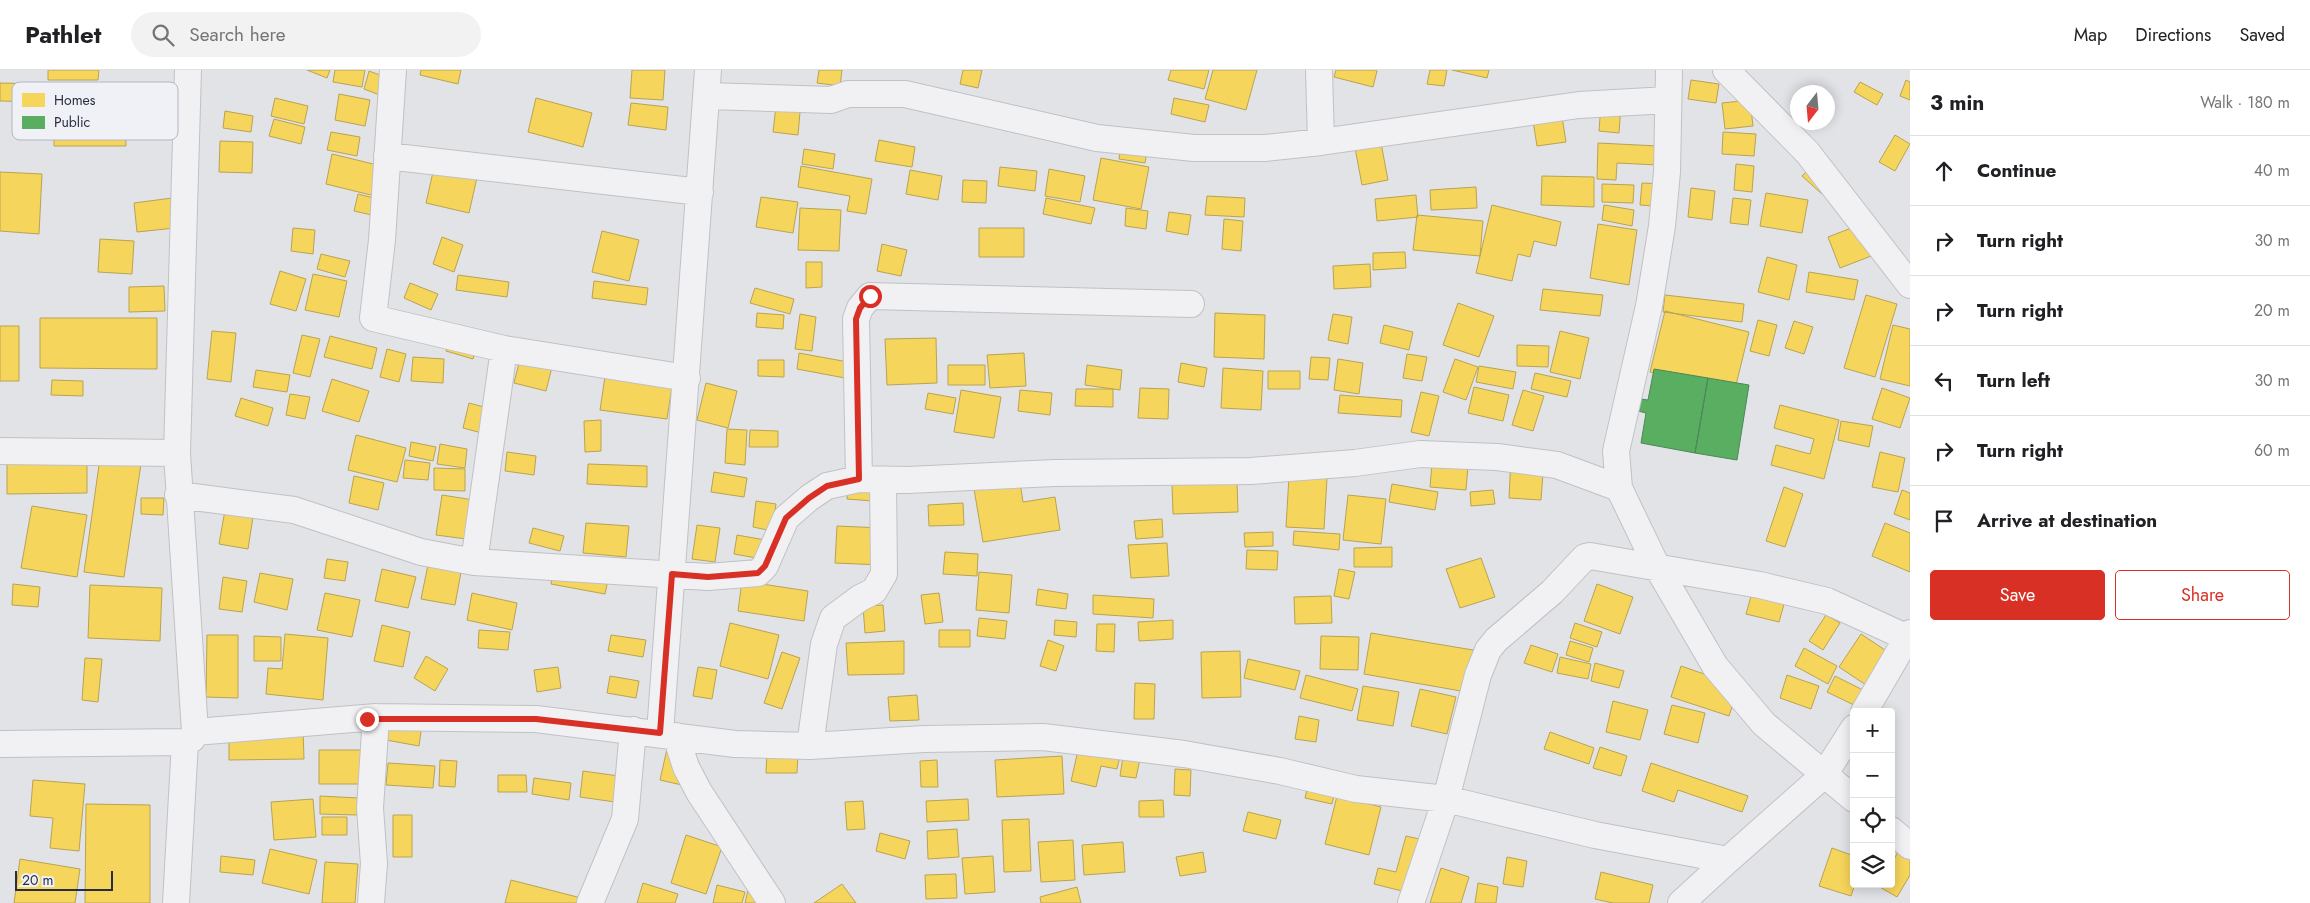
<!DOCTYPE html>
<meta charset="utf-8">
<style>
body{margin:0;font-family:Jost,sans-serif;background:#f2f2f2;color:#202124}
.controls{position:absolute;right:15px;bottom:15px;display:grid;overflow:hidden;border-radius:5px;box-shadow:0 2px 12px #0003}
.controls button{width:45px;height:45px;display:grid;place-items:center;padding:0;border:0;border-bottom:1px solid #e0e0e0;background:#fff;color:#202124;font:25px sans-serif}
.compass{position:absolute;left:1790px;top:15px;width:45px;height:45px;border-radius:50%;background:#fff;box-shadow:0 2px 12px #0003;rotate:196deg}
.scale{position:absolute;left:15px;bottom:12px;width:98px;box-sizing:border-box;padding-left:5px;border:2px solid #282e40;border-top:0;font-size:14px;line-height:18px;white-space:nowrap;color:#282e40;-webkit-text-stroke:4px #eff1f6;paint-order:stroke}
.stop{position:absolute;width:15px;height:15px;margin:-11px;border:4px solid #d93025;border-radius:50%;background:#fff}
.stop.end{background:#d93025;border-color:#fff;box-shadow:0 1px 5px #0008}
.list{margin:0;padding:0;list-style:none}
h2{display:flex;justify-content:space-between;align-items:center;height:65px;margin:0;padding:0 20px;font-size:21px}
h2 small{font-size:16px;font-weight:400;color:#757577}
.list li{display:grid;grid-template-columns:32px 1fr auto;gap:15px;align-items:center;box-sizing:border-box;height:70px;padding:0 20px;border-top:1px solid #e0e0e0}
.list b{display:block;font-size:19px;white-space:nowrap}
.list em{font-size:16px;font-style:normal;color:#757577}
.actions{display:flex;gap:10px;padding:15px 20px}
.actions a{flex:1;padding:11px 0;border:1px solid #d93025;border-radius:5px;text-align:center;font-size:18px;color:#d93025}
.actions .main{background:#d93025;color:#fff}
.icon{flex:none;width:28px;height:28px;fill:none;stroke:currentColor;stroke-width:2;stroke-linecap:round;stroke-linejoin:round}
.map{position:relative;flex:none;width:1910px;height:833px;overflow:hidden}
header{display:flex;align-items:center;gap:30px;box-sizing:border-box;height:70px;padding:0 25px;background:#fff;border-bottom:1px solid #e0e0e0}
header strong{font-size:24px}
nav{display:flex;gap:28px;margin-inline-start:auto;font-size:18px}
.search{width:350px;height:45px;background:#f2f2f2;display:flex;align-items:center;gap:12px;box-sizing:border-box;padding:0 18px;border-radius:28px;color:#757577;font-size:19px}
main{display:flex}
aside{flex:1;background:#fff}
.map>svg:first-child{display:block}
.homes{fill:#f6d55c;stroke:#b8a354}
.public{fill:#5aae61;stroke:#4b8857}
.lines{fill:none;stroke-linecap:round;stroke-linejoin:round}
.minor-casing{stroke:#c0c1c5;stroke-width:28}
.minor{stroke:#f1f1f3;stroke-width:26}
.route{stroke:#d93025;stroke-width:6}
.key{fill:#eff1f6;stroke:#b3b6bf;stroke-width:1}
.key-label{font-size:14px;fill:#282e40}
</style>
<header>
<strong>Pathlet</strong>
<div class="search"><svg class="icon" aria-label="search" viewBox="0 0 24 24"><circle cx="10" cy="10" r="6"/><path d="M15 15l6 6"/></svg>Search here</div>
<nav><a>Map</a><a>Directions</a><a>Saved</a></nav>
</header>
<main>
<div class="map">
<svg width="1910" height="833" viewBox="0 0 1910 833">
<rect width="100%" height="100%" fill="#e2e3e7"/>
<!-- homes -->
<path class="homes" d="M48 0H99L98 10H48Z
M307 0H330L327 8Z
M335 0H365L362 17 333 12Z
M421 0H461L458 14 420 5Z
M632 0H665L663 30 630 28Z
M819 0H842L840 16 817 13Z
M963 0H982L978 18 960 14Z
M1171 0H1209L1204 19 1168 10Z
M1213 0H1257L1246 40 1205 29Z
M1336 0H1375L1377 1 1373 17 1334 7Z
M1430 0H1447L1444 16 1427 14Z
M1452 0H1489L1487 8Z
M369 1 391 9 385 27 364 19Z
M1691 10 1719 14 1716 33 1688 29Z
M1906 10 1910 12V30L1900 26Z
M1860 12 1883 24 1877 35 1854 22Z
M0 13 47 14V32L0 31Z
M54 16H140V45H125L126 76H54Z
M339 24 370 30 365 56 335 50Z
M275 28 308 36 304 54 271 46Z
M536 28 592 43 583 77 528 62Z
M777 28 801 31 798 65 773 62Z
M1174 28 1209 35 1205 52 1171 44Z
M1750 30 1753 56 1725 59 1722 33Z
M631 33 668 37 666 60 628 55Z
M1560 34 1566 72 1537 76 1531 38Z
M1601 34 1621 35 1619 63 1599 61Z
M225 41 253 46 251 62 223 58Z
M274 49 305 57 301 74 269 66Z
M331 62 360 67 357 86 327 80Z
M1723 62 1756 64 1754 86 1722 84Z
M1895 65 1910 74 1895 101 1879 92Z
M879 70 915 77 912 97 875 91Z
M220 71 253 72 252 103 219 102Z
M1121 72 1148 76 1145 93 1119 89Z
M1381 73 1388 110 1362 115 1355 78Z
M1598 73 1658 76V95L1617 93 1616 110 1597 109Z
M804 79 835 84 833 99 802 94Z
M332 84 394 99 387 129 326 114Z
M1101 88 1149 97 1141 139 1093 130Z
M435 93 478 103 469 143 426 133Z
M1815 93 1834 111 1822 124 1802 106Z
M1736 94 1754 96 1752 122 1734 120Z
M801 96 872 109 866 144 847 141 850 126 798 117Z
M1000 97 1037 101 1035 121 998 116Z
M1049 99 1085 106 1080 132 1045 126Z
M910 100 942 106 938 130 906 124Z
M0 102 42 104 39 164 0 161Z
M1542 106 1594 107V137L1541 135Z
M963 110 987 111 986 133 962 132Z
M1642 113 1667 114 1665 137 1640 135Z
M1602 114 1634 115 1633 133 1602 132Z
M1476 117 1477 138 1431 140 1430 120Z
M1691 118 1715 121 1712 150 1688 147Z
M1766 123 1808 130 1802 163 1760 156Z
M358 124 389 132 385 148 354 141Z
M1416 125 1418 147 1377 151 1375 129Z
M1207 126 1245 128 1244 147 1205 145Z
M761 127 798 132 793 163 756 157Z
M172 128 175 158 137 162 134 133Z
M1046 128 1095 138 1091 154 1043 144Z
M1733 128 1751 130 1748 155 1730 153Z
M1492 135 1561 152 1556 176 1534 171 1530 187 1518 184 1512 211 1476 203Z
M1604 135 1634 140 1632 156 1602 150Z
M800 138 841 140 839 181 798 180Z
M1126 138 1148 141 1146 159 1125 156Z
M1169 142 1191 145 1188 165 1166 161Z
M1417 145 1483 151 1480 186 1413 180Z
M1224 149 1243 151 1241 181 1222 179Z
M1867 152 1879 183 1840 198 1828 167Z
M1598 154 1637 160 1629 215 1590 208Z
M293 158 315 160 313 184 291 181Z
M979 158H1024V187H979Z
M602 161 639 170 629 211 592 202Z
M442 167 463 175 454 202 433 194Z
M100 169 134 171 132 204 98 202Z
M882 174 907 180 901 206 877 201Z
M1405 182 1406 198 1373 200V183Z
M321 184 350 191 345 207 317 199Z
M1767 187 1797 195 1789 230 1758 222Z
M806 192H822V217L806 218Z
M1370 194 1371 217 1334 219 1333 196Z
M280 201 306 209 296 241 270 234Z
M1809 202 1858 210 1854 230 1806 222Z
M313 204 347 211 339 247 305 240Z
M458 205 509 212 507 227 456 220Z
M594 211 648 218 646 235 592 228Z
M410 213 438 224 431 240 404 228Z
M164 216 165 241 129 242V217Z
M755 218 794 229 790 244 750 233Z
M1543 219 1603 225 1600 246 1540 240Z
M1665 225 1744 234 1742 252 1663 242Z
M1866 225 1897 234 1875 307 1844 298Z
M1458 233 1494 246 1479 287 1443 275Z
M1665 241 1749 262 1734 323 1650 302Z
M757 243 784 245 783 259 756 257Z
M1215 243 1265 245 1264 289 1214 287Z
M800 244 816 247 812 281 795 279Z
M1333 244 1352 247 1348 274 1328 270Z
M40 248H157V299L40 298Z
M1758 250 1777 255 1769 286 1750 281Z
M1794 251 1813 257 1804 284 1785 278Z
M1384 255 1413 262 1409 280 1380 273Z
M1893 255 1910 259V316L1880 309Z
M0 256H19V311H0Z
M212 261 236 263 231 312 207 309Z
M1560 261 1589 268 1580 309 1550 302Z
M452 263 478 272 473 289 446 281Z
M302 265 320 269 310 307 293 303Z
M330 266 377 278 372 299 324 287Z
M936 268 937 313 887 315 885 269Z
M1517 275 1549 276 1548 297 1517 296Z
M523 277 555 285 546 321 514 313Z
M387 279 406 284 399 312 380 307Z
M799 283 848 292 845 308 797 299Z
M1024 283 1026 316 990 318 987 285Z
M1407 284 1427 287 1422 311 1403 308Z
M413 287 444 289 443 313 411 311Z
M1311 287 1330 288 1328 310 1309 309Z
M1338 289 1363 293 1359 324 1334 320Z
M1455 289 1478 297 1466 330 1443 322Z
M758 290H784V307L758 306Z
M1181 293 1207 298 1204 317 1178 312Z
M948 295H985V315H948Z
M1087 295 1122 300 1120 320 1085 315Z
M1479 296 1516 302 1513 319 1476 312Z
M1223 298 1263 301 1261 340 1221 338Z
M256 300 290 305 287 322 253 317Z
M606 300 673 310 667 349 600 340Z
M1268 301H1300V319H1268Z
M1535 303 1571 311 1567 327 1531 319Z
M332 309 369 321 359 352 322 341Z
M52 310 83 311V326L51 325Z
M706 313 737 321 728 358 697 350Z
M1474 317 1509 325 1503 351 1468 343Z
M1140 318 1169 319 1168 349 1138 348Z
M1882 318 1910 328 1900 358 1872 349Z
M1076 319H1113V337L1075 336Z
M961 320 1001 327 994 368 954 362Z
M1020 320 1052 323 1050 345 1018 341Z
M1523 320 1544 326 1533 361 1512 355Z
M1421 322 1439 326 1429 366 1411 362Z
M928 323 956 328 953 344 925 339Z
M290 324 310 327 305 349 286 345Z
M1340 325 1402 330 1401 347 1338 343Z
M241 328 273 338 268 356 235 346Z
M469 333 499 341 493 366 463 358Z
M1780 335 1839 350 1824 409 1771 395 1776 375 1810 384 1814 369 1774 358Z
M601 350V381L585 382 584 351Z
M1841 351 1873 356 1869 377 1838 370Z
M727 359 747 360 745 395 725 393Z
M750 360 778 361V377H749Z
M356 365 406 378 397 412 348 400Z
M411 372 436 377 433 391 409 386Z
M440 374 467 379 465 398 437 394Z
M1433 381 1469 385 1466 420 1430 417Z
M507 382 536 386 534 405 505 401Z
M1880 382 1905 388 1898 422 1872 417Z
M87 384V423L7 424V385Z
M100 388 141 394 124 507 84 502Z
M1511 388 1544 390 1541 430 1509 428Z
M405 390 430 393 428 410 403 408Z
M588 394 647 396V417L587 414Z
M434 398 465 399V421L434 420Z
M714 402 747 408 744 427 711 422Z
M354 406 384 413 378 440 349 433Z
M1289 406 1327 408 1324 459 1286 457Z
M848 411 875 413 873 431 847 429Z
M1020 412 1023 432 1055 427 1060 460 983 472 974 419Z
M1237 412 1238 442 1173 444 1172 414Z
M1392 414 1438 422 1435 440 1389 432Z
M1784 417 1803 424 1785 477 1766 471Z
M1493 420 1495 434 1471 436 1470 422Z
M1902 420 1910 423V450L1894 444Z
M442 425 480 431 474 470 436 465Z
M1348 425 1386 429 1381 474 1343 470Z
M141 428H164L163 445 141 444Z
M227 429 255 434 248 479 219 474Z
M756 431 776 434 772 461 753 457Z
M963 433 964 455 929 456 928 435Z
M32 436 87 445 77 507 21 498Z
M1162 449 1163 467 1136 469 1134 451Z
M586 453 629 456 626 487 583 483Z
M1885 453 1910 463V502L1872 486Z
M697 455 720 458 715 492 692 489Z
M837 456 883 458 881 495 835 493Z
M533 458 564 466 560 481 529 473Z
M1294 461 1340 464 1339 480 1293 475Z
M1273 462V476L1245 477 1244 463Z
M737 465 771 471 768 490 734 484Z
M1167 473 1169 506 1131 508 1128 475Z
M1392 477V497H1354V478Z
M431 480 464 486 455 535 421 529Z
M1247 480 1278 481 1277 500 1246 499Z
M945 482 978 484 977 506 943 504Z
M556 487 611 496 605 524 551 514Z
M1481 488 1495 527 1460 538 1446 499Z
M327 489 348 492 345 511 324 508Z
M382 499 416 507 408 538 375 531Z
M1339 499 1355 502 1349 529 1334 526Z
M979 502 1012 505 1009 543 976 540Z
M260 503 293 509 287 540 254 532Z
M223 507 247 511 242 542 219 539Z
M742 511 808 521 804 551 738 541Z
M1755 512 1788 520 1779 552 1746 544Z
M13 514 40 517 38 537 12 535Z
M1597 514 1633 527 1620 564 1584 551Z
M90 515 162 518 160 571 88 568Z
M1038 519 1068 524 1066 539 1036 535Z
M325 523 360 530 352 567 317 560Z
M472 523 517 533 512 560 467 550Z
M939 523 943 552 925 554 921 525Z
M1093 525 1154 529 1153 548 1093 544Z
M1331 526 1332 553 1295 554 1294 527Z
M883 535 885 561 865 563 863 536Z
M1826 545 1840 553 1823 580 1809 571Z
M979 548 1007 551 1005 569 977 566Z
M1055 550 1077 552 1076 567 1054 565Z
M1173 550V569L1139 571 1138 552Z
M730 553 779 565 768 609 720 596Z
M1575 553 1602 562 1597 577 1570 568Z
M1097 554H1115L1114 582 1096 581Z
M382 555 410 562 403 597 374 591Z
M479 560 510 562 508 580 478 578Z
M939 560H970V577H939Z
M1371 563 1485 582 1478 624 1364 604Z
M285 564 328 568 323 630 266 624 268 598 282 599Z
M1861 564 1894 586 1872 619 1839 597Z
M207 565H238V628L206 627Z
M611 565 646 570 643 587 608 581Z
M254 566 281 567V591H254Z
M1321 566 1359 567 1358 600 1320 599Z
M1048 570 1064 576 1056 601 1040 596Z
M904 571V604L848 605 846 573Z
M1570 571 1593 578 1589 592 1566 585Z
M1531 575 1558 584 1552 602 1524 593Z
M1804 578 1837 596 1828 614 1795 596Z
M1240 581 1241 627 1202 628 1201 582Z
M782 582 800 588 782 639 764 633Z
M426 586 448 599 435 621 414 608Z
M1560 587 1591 594 1588 609 1557 603Z
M85 588 102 589 98 632 82 630Z
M1248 589 1300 601 1295 620 1244 608Z
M1595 593 1624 601 1619 618 1591 611Z
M1681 596 1739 616 1729 646 1671 627Z
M558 597 561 618 537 622 534 600Z
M698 597 717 600 712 629 693 626Z
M1306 605 1358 619 1352 641 1300 628Z
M1787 605 1819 616 1811 639 1780 628Z
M610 606 639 611 636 628 607 623Z
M1835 606 1863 620 1856 636 1827 622Z
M1135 613 1155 614 1154 649H1134Z
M1363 616 1399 622 1393 656 1357 650Z
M1420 619 1456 627 1447 664 1411 656Z
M917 625 919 650 890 651 888 627Z
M1613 631 1648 640 1640 670 1606 662Z
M1672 635 1705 643 1698 673 1664 664Z
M1299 646 1319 650 1316 672 1295 669Z
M390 649 422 654 419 676 386 670Z
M229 659H303L304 689 229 690Z
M1550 662 1594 678 1589 694 1544 679Z
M669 670 686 716 660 710Z
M1080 672 1121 682 1117 699 1101 696 1096 717 1071 711Z
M1600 677 1627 686 1621 706 1593 698Z
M319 680H368V714H319Z
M1124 680 1141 684 1136 708 1120 706Z
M767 681 798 682 797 703H766Z
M1062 686 1064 724 997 727 995 690Z
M440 690 457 691 455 717 439 716Z
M937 690 938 717H921L920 691Z
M388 693 435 696 433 718 386 715Z
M1651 693 1748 726 1742 742 1678 720 1674 732 1642 721Z
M1175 699 1191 700 1190 726 1174 725Z
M583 701 626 707 622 733 580 727Z
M498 705H526L527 722H498Z
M534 708 571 713 569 730 532 724Z
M33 710 85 714 79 781 50 778 53 748 30 746Z
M1309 710 1336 717 1332 734 1305 728Z
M320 726 358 728 357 745 320 744Z
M1337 726 1381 737 1369 785 1325 774Z
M313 729 316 767 274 770 271 732Z
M968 729 969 750 927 752 926 731Z
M1163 730 1164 747H1139V731Z
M863 731 865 759 847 760 845 732Z
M86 734 150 735V833H85Z
M1248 742 1281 750 1276 769 1243 761Z
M393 745H412V787H393Z
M322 747H347V765H322Z
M1029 749 1031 801 1004 802 1002 750Z
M957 759 959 787 928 789 927 761Z
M880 763 910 771 905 789 876 781Z
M686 765 722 777 706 824 671 813Z
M1406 766 1432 772 1418 825 1374 814 1378 798 1396 802Z
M1073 770 1075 810 1041 812 1038 772Z
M1905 770 1910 773V805L1897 827 1878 816 1879 814H1891V794Z
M1123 772 1125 802 1084 805 1082 775Z
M1832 778 1854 786 1855 814 1851 826 1819 816Z
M270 779 317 790 309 824 262 813Z
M1203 782 1206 802 1180 806 1176 787Z
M221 786 255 790 253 805 220 802Z
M993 786 995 822 965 824 962 788Z
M1507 787 1527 791 1523 817 1503 814Z
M20 789 80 799 75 833H14Z
M325 792 358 794 355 833H322Z
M1441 798 1469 807 1461 833H1430Z
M1601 802 1653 815 1649 833H1613L1595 829Z
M956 804 957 828 926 829 925 805Z
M511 810 585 829 584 833H505Z
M643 813 678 824 675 833H637Z
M1478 813 1498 817 1496 833H1475Z
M842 814 856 833H814Z
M717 815 745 822 742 833H713Z
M1077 817 1081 833H1041L1040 827Z
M748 820 765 833H745Z"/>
<!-- public -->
<path class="public" d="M1654 299 1708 308 1695 383 1641 373 1646 343 1638 341 1641 329 1648 330Z
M1708 308 1749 315 1737 390 1695 383Z"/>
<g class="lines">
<defs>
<path id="minor" d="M393 0 382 170 373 248 504 279 687 308
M1319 0 1321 72
M1669 0 1667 102 1662 156 1649 236 1616 381 1619 418 1656 495 1715 596 1764 654 1854 729
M1726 0 1807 82 1910 215
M707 26 831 30 848 24H905L1097 68 1194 78H1265L1321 72 1579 35 1668 30
M387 86 700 122
M0 381 177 383
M859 409 856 249 860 238 870 226 1191 234
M178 425 294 440 421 482 474 492 708 507 758 503 765 496 786 448 809 428 827 416 859 409 908 410 1055 403 1251 401 1355 393 1420 384 1497 387 1557 395 1619 418
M474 492 504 279
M1864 642 1910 563
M195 662 376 647 536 649 735 674 810 676 924 669 1043 667 1184 684 1280 701 1356 719 1446 729 1595 765 1728 790 1824 705 1854 658
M660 663 708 0
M676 666 686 697 699 722 772 833
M0 674 185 672 192 669 195 662 177 383 188 0
M810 676 824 574 833 548 860 528 874 521 884 504 883 410
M1891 760 1910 776
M176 833 185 672
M371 833 374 794 370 738 376 647
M590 833 625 749 633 660
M1411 833 1446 729 1478 605 1488 580 1496 570 1552 522 1585 487 1590 486 1760 515 1827 531 1910 569
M1681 833 1728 790"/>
</defs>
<!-- minor casing -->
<use href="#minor" class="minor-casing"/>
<!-- minor -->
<use href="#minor" class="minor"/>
</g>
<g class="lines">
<!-- route -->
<path class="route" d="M367 649H536L660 663 672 504 708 507 758 503 765 496 786 448 809 428 827 416 859 409 856 249 860 238 870 226"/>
</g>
<!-- legend -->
<rect x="12" y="12" width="166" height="58" rx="8" class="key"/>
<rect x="22" y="23" width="23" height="14" fill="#f6d55c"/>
<rect x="22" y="46" width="23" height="13" fill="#5aae61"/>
<g class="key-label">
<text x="54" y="35">Homes</text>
<text x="54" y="57">Public</text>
</g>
</svg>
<div class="controls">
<button>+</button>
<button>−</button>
<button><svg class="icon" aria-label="locate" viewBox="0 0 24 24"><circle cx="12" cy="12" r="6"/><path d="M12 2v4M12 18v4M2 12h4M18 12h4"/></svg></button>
<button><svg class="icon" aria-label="layers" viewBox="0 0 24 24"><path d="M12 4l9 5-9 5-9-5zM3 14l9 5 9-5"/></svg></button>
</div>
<svg class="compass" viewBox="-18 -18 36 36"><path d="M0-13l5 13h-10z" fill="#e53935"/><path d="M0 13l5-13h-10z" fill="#757577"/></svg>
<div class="scale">20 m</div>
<div class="stop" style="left:870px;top:226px"></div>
<div class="stop end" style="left:367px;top:649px"></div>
</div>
<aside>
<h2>3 min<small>Walk · 180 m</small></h2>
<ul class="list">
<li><svg class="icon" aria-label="ahead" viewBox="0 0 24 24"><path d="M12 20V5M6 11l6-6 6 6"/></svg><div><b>Continue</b></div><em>40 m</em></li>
<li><svg class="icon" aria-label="right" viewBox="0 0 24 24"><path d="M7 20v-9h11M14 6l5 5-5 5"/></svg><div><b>Turn right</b></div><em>30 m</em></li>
<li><svg class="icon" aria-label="right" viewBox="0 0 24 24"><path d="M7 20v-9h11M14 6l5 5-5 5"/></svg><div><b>Turn right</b></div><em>20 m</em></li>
<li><svg class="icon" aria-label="left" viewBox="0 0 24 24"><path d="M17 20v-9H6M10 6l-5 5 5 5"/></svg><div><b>Turn left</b></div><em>30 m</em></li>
<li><svg class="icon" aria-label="right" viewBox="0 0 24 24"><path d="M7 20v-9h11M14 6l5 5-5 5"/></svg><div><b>Turn right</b></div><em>60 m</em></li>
<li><svg class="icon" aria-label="arrive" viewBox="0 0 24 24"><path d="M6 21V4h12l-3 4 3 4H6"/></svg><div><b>Arrive at destination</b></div></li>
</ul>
<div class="actions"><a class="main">Save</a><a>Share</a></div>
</aside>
</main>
